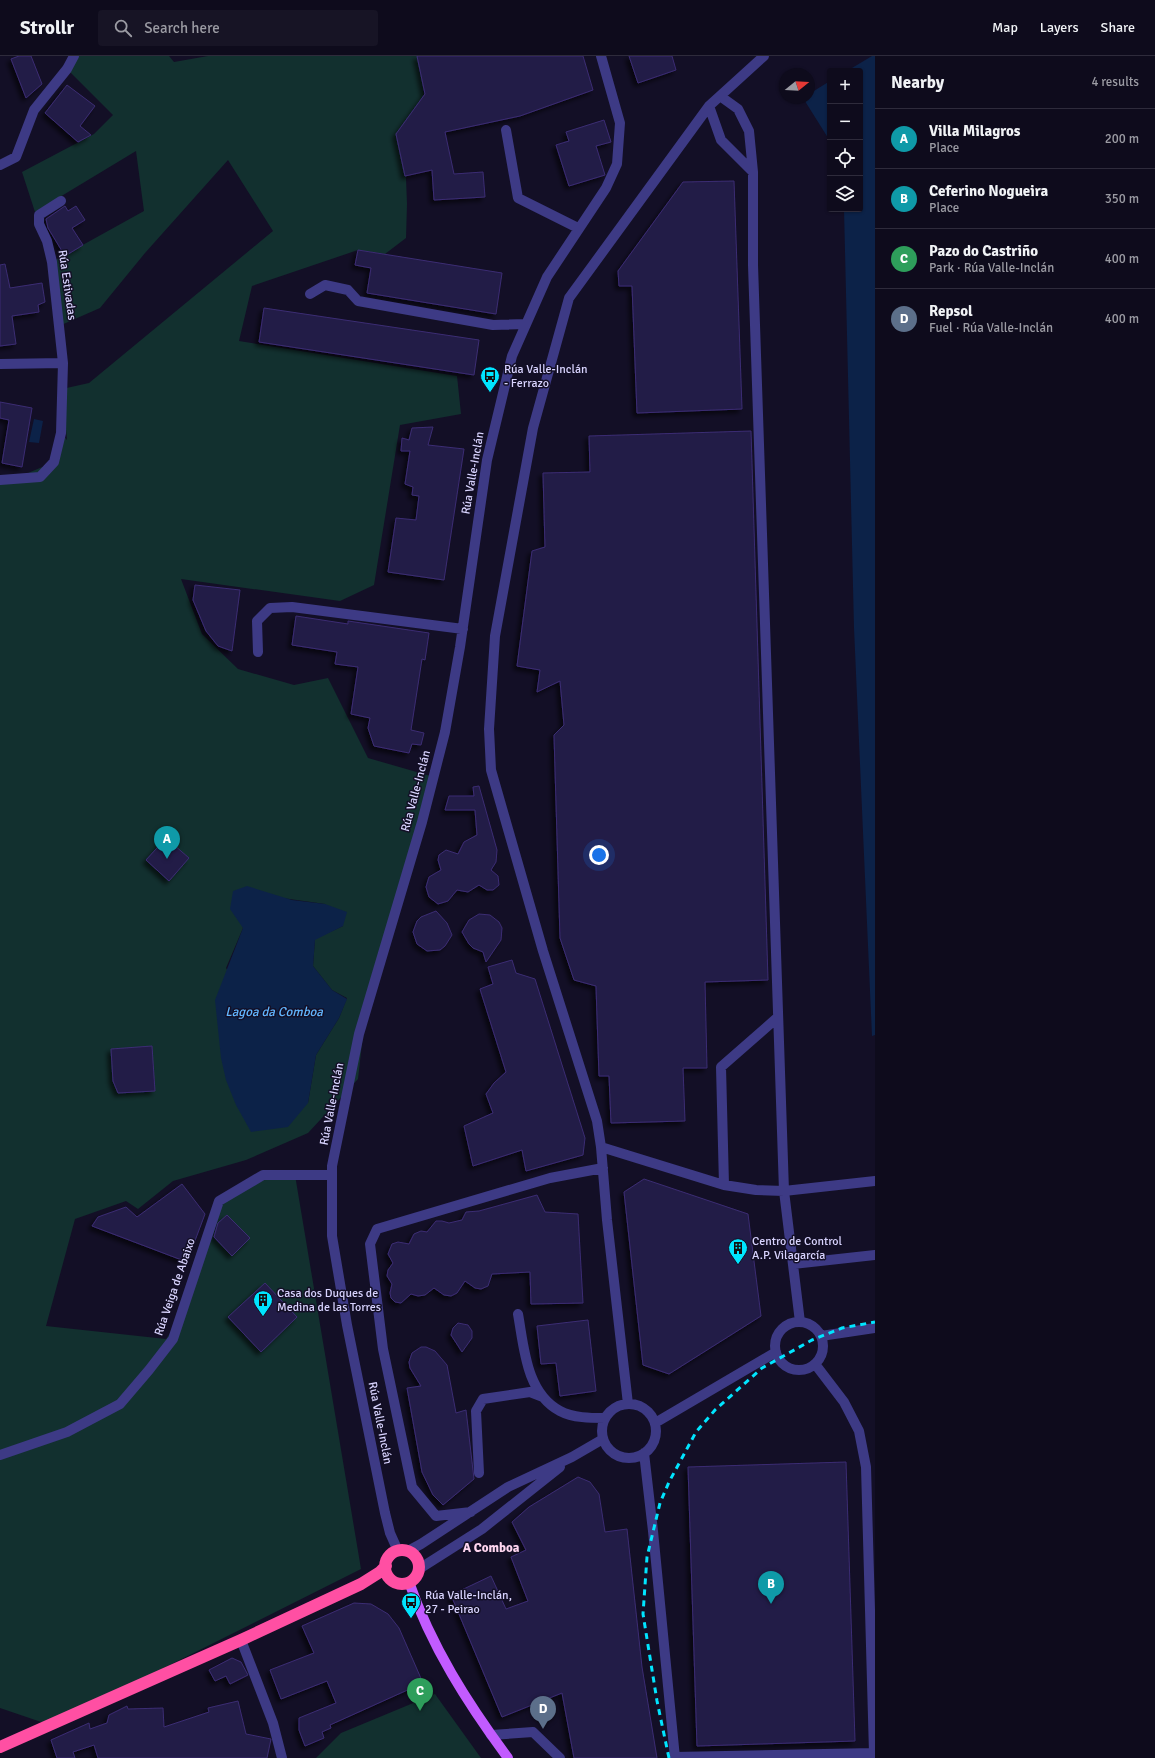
<!DOCTYPE html>
<meta charset="utf-8">
<style>
body{margin:0;font-family:Signika,sans-serif;background:#171425;color:#f1f3f6}
.controls{position:absolute;right:12px;top:12px;display:grid;overflow:hidden;border-radius:4px;box-shadow:0 1px 3px #0004}
.controls button{width:36px;height:36px;display:grid;place-items:center;padding:0;border:0;border-bottom:1px solid #2e2b3b;background:#0e0b1c;color:#f1f3f6;font:20px sans-serif}
.compass{position:absolute;left:779px;top:12px;width:36px;height:36px;border-radius:50%;background:#0e0b1c;box-shadow:0 1px 3px #0004;rotate:72deg}
.you{position:absolute;left:599px;top:799px;width:14px;height:14px;margin:-10px;border:3px solid #fff;border-radius:50%;background:#1a73e8;box-shadow:0 0 0 6px #1a73e833}
.badge{display:grid;place-items:center;width:26px;height:26px;border-radius:50%;background:#00e5ff;color:#fff;font-size:13px;font-weight:700}
.pin{position:absolute;translate:-50% -33px;filter:drop-shadow(0 1px 2px #0008)}
.pin::after{content:'';position:absolute;top:21px;width:14px;height:12px;background:inherit;clip-path:polygon(0 0,100% 0,50% 100%)}
.list{margin:0;padding:0;list-style:none}
h2{display:flex;justify-content:space-between;align-items:center;height:52px;margin:0;padding:0 16px;font-size:17px}
h2 small{font-size:13px;font-weight:400;color:#9b9ba3}
.list li{display:grid;grid-template-columns:26px 1fr auto;gap:12px;align-items:center;box-sizing:border-box;height:60px;padding:0 16px;border-top:1px solid #2e2b3b}
.list b{display:block;font-size:15px;white-space:nowrap}
.list p{margin:0;font-size:13px;white-space:nowrap;color:#9b9ba3}
.list em{font-size:13px;font-style:normal;color:#9b9ba3}
.icon{flex:none;width:22px;height:22px;fill:none;stroke:currentColor;stroke-width:2;stroke-linecap:round;stroke-linejoin:round}
.map{position:relative;flex:none;width:875px;height:1702px;overflow:hidden}
header{display:flex;align-items:center;gap:24px;box-sizing:border-box;height:56px;padding:0 20px;background:#0e0b1c;border-bottom:1px solid #2e2b3b}
header strong{font-size:19px}
nav{display:flex;gap:22px;margin-inline-start:auto;font-size:14px}
.search{width:280px;height:36px;background:#171425;display:flex;align-items:center;gap:10px;box-sizing:border-box;padding:0 14px;border-radius:4px;color:#9b9ba3;font-size:15px}
main{display:flex}
aside{flex:1;background:#0e0b1c}
.map>svg:first-child{display:block}
.green{fill:#12302f;fill-rule:evenodd}
.water{fill:#0c2248}
.building{fill:#241b47;stroke:#3b2d73;filter:url(#shadow)}
.lines{fill:none;stroke-linecap:round;stroke-linejoin:round}
.minor{stroke:#3d3a85;stroke-width:10}
.major{stroke:#c25bff;stroke-width:10}
.highway{stroke:#ff4fa3;stroke-width:12}
.rail{stroke:#00e5ff;stroke-width:3;stroke-dasharray:6 5;stroke-linecap:butt}
.labels{text-anchor:middle;dominant-baseline:central;stroke-width:3;stroke-linejoin:round;paint-order:stroke}
.street-label{font-size:12px;fill:#d9d4ff;stroke:#130f26}
.poi-label{font-size:12px;fill:#d9d4ff;stroke:#130f26;text-anchor:start}
.water-label{font-size:13px;font-style:italic;fill:#62b6ff;stroke:#130f26}
.neighbourhood-label{font-size:13px;font-weight:bold;fill:#ffd6f0;stroke:#130f26}
</style>
<header>
<strong>Strollr</strong>
<div class="search"><svg class="icon" aria-label="search" viewBox="0 0 24 24"><circle cx="10" cy="10" r="6"/><path d="M15 15l6 6"/></svg>Search here</div>
<nav><a>Map</a><a>Layers</a><a>Share</a></nav>
</header>
<main>
<div class="map">
<svg width="875" height="1702" viewBox="0 0 875 1702">
<defs>
<filter id="shadow"><feDropShadow dx="-3.5" dy="3.5" stdDeviation="2" flood-color="#0009"/></filter>
</defs>
<rect width="100%" height="100%" fill="#130f26"/>
<!-- green -->
<path class="green" d="M74 0H169L174 6 208 0H422L424 46 404 70 407 148 406 182 385 198 358 194 252 230 239 285 457 320 461 358 400 369 374 529 340 545 181 523 202 578 238 613 294 629 328 622 368 702 434 721 366 952 358 1023 308 1077 246 1104 173 1125 138 1153 126 1145 75 1163 46 1270 166 1283 180 1263 219 1145 263 1119H295L361 1513 50 1669 0 1652V424L14 423 54 406 61 377 67 384 62 333 89 327 273 175 228 104 145 197 100 252 59 270 52 206 144 155 136 95 35 156 22 116 94 78 113 59 67 13ZM233 835 325 848 343 870 315 883 313 910 332 934 347 942 339 962 316 999 308 1047 226 912 243 872Z
M435 1638 481 1702H316L341 1677Z"/>
<!-- water -->
<path class="water" d="M872 0H875V979L872 980 854 572 844 153H860V15H847Z
M830 25V85L803 42H809V38Z
M34 363 43 365 39 387 29 386Z
M247 830 292 844 325 848 347 856 343 870 315 884 313 910 332 934 347 943 339 962 316 999 308 1047 288 1071 251 1076 236 1049 226 1024 221 1002 215 944 243 872 230 853 233 835Z"/>
<!-- building -->
<path class="building" d="M19 0H31L42 28 26 42 11 3Z
M417 0H583L593 34 520 60 445 76 454 118 483 116 485 141 434 144 432 114 405 120 396 78 425 38Z
M629 0H672L676 14 638 27Z
M67 29 95 50 80 70 91 79 78 86 45 57Z
M604 64 611 86 596 90 605 119 569 130 556 89 569 85 566 76Z
M734 125 742 353 637 357 632 230H619L618 215 683 126Z
M65 150 68 155 76 150 85 164 72 172 83 189 65 200 48 172 46 163Z
M358 194 502 217 496 258 367 237 371 212 355 209Z
M5 208 10 232 42 227 45 246 38 249 39 256 12 260 16 288 0 290V209Z
M264 252 479 284 474 319 259 286Z
M0 346 32 352 22 411 2 407 9 364 0 362Z
M433 371 428 389 464 393 444 524 388 516 396 462 416 464 419 440 412 439 413 431 405 428 410 395H401L402 382 409 384 412 372Z
M751 375 768 924 705 926 707 1012H683L685 1065 611 1067 609 1020H599L596 930 574 924 560 882 554 679 564 669 560 625 537 636 540 614 517 610 532 495 545 491 543 417 590 416 589 380Z
M195 529 240 534 232 595 218 590 206 575 193 544Z
M296 560 348 568V565L429 577 425 604 422 603 411 674 424 677 421 689 412 688 409 697 374 690 368 672 370 662 351 658 358 611 335 608 337 596 292 589Z
M479 730 497 794 496 806 491 814 498 820 499 829 493 834H487L479 829 468 836 457 834 448 845 438 848 429 841 426 831 429 821 441 814 438 804 439 799 446 794 458 798 464 786 477 779 475 754H445L449 740H474L473 731Z
M166 782 189 802 169 825 146 804Z
M436 855 447 867 452 879 445 890 440 894 427 895 417 888 413 876 417 865 421 861Z
M479 858 490 859 499 866 502 872 501 884 486 906 483 896 473 892 469 888 462 876 469 864Z
M512 904 516 917 535 923 585 1082 583 1099 526 1115 522 1094 473 1110 464 1070 493 1057 486 1038 494 1027 506 1016 480 933 493 928 488 911Z
M152 990 155 1035 118 1037 113 1025 111 993Z
M644 1123 748 1158 761 1260 669 1318 643 1309 624 1136Z
M182 1128 205 1158 187 1206 92 1170 98 1161 126 1151 137 1161Z
M537 1139 545 1156 578 1158 583 1247 531 1248 530 1216 492 1218 488 1230 481 1233 475 1232 465 1225 457 1237 451 1240 444 1239 434 1232 425 1239 418 1240 411 1238 401 1247 395 1246 391 1242 390 1237 392 1228 387 1220 388 1214 393 1207 388 1198 392 1188 398 1186 409 1188 414 1178 421 1175 427 1176 436 1165H442L449 1167 462 1164 466 1156 479 1155Z
M227 1159 250 1182 232 1200 214 1181 218 1167Z
M265 1227 297 1261 261 1296 228 1261Z
M588 1264 596 1335 560 1340 556 1307 541 1308 537 1270Z
M458 1267 468 1269 472 1275V1282L462 1296 451 1279 453 1272Z
M421 1291H426L435 1295 447 1309 456 1357 466 1354 474 1423 443 1449 433 1439 422 1416 407 1332 421 1330 410 1312 409 1306 412 1297Z
M846 1406 855 1685 697 1690 688 1411Z
M578 1421 590 1426 599 1438 605 1476 627 1473 642 1611 657 1702H574L562 1637 502 1661 451 1539 491 1520 506 1553 528 1545 511 1501 526 1494 512 1466 529 1451Z
M354 1547 371 1548 388 1558 399 1572 423 1627 330 1669 331 1672 322 1676 324 1682 305 1690 299 1674V1662L336 1647 327 1625 281 1643 270 1614 314 1597 302 1570Z
M232 1602 241 1606 248 1619 230 1628 226 1620 215 1625 209 1614Z
M238 1645 246 1678 271 1683 267 1702H98L94 1689 73 1696 75 1702H57L51 1684 89 1667 90 1673 107 1667 109 1659 127 1650 128 1653 163 1652 164 1671 209 1656 208 1652Z"/>
<g class="lines">
<!-- minor -->
<path class="minor" d="M709 50 721 84 753 116 749 75 738 53 720 40
M506 74 518 142 578 172
M0 109 16 101 34 54 67 13 74 0
M753 116V209L784 1135 800 1266
M310 238 325 229 348 234 358 245 493 269 526 268
M0 308 63 307
M0 424 40 421 54 406 61 377 63 307 52 206 47 185 39 168V159L61 145
M258 596 257 565 270 552 292 551 463 573
M601 1091 724 1129 756 1134 784 1135 875 1125
M724 1129 721 1011 778 961
M793 1208 875 1199
M518 1258C524 1291 526 1337 560 1355 573 1362 591 1362 605 1362
M775 1290a24 24 0 1 1 48 0a24 24 0 1 1-48 0Z
M821 1280 875 1272
M815 1308 844 1346 859 1375 866 1411 874 1697
M628 1348 607 1164 601 1091 597 1065 543 895 491 714 489 673 495 580 533 372 569 242 709 50 764 0
M602 1375a27 27 0 1 1 54 0a27 27 0 1 1-54 0Z
M655 1367 776 1296
M644 1397 653 1475 675 1702
M0 1399 67 1376 120 1348 149 1314 173 1283 219 1145 263 1119H332
M479 1417 476 1355 483 1343 530 1336 543 1341
M471 1456 436 1460 412 1431 383 1293 370 1188 377 1173 550 1122 603 1112
M398 1495 390 1477 385 1457 347 1269 332 1180V1110L359 978 422 766 445 676 460 591 487 404 512 300 547 221 606 132 617 108 620 67 601 0
M408 1495 421 1488 508 1431 572 1401 603 1383
M419 1513 482 1473 560 1411
M241 1584 273 1667 282 1702
M491 1679 533 1676 560 1702
M674 1701 874 1697V1702"/>
<!-- major -->
<path class="major" d="M409 1526C431 1590 468 1648 508 1702"/>
<!-- highway -->
<path class="highway" d="M385 1511a17 17 0 1 1 34 0a17 17 0 1 1-34 0Z
M0 1691 241 1584 361 1528 380 1516 386 1510"/>
<!-- rail -->
<path class="rail" d="M669 1702 657 1645 643 1558 647 1501 660 1447 669 1426 696 1376 715 1354 762 1312 812 1284 842 1272 875 1266"/>
</g>
<!-- icons -->
<defs>
<symbol id="bus-pin" viewBox="-11 -11 22 30"><path d="M0 17L-7.5 6A9.5 9.5 0 1 1 7.5 6Z" fill="#00e5ff" stroke="#130f26"/><path d="M-5-6H5V4H4V6H2V4H-2V6H-4V4H-5ZM-3.5-4V0h7V-4ZM-3.5 1.2v1.5H-2V1.2ZM2 1.2v1.5H3.5V1.2Z" fill="#111"/></symbol>
<symbol id="building-pin" viewBox="-11 -11 22 30"><path d="M0 17L-7.5 6A9.5 9.5 0 1 1 7.5 6Z" fill="#00e5ff" stroke="#130f26"/><path d="M-4-6H4V6H1V3H-1V6H-4ZM-2.5-4.3h1.7v1.8h-1.7ZM.8-4.3h1.7v1.8H.8ZM-2.5-1h1.7V.8h-1.7ZM.8-1h1.7V.8H.8Z" fill="#111"/></symbol>
</defs>
<g fill-rule="evenodd">
<use href="#bus-pin" x="479" y="309" width="22" height="30"/>
<use href="#building-pin" x="727" y="1181" width="22" height="30"/>
<use href="#building-pin" x="252" y="1233" width="22" height="30"/>
<use href="#bus-pin" x="400" y="1535" width="22" height="30"/>
</g>
<g class="labels">
<!-- street labels -->
<g class="street-label">
<text transform="translate(67 229) rotate(82)">Rúa Estivadas</text>
<text transform="translate(473 417) rotate(-80)">Rúa Valle-Inclán</text>
<text transform="translate(416 735) rotate(-75)">Rúa Valle-Inclán</text>
<text transform="translate(332 1048) rotate(-79)">Rúa Valle-Inclán</text>
<text transform="translate(175 1231) rotate(-71)">Rúa Veiga de Abaixo</text>
<text transform="translate(380 1367) rotate(79)">Rúa Valle-Inclán</text>
</g>
<!-- poi labels -->
<g class="poi-label">
<text x="504" y="313">Rúa Valle-Inclán<tspan x="504" dy="14">- Ferrazo</tspan></text>
<text x="752" y="1185">Centro de Control<tspan x="752" dy="14">A.P. Vilagarcía</tspan></text>
<text x="277" y="1237">Casa dos Duques de<tspan x="277" dy="14">Medina de las Torres</tspan></text>
<text x="425" y="1539">Rúa Valle-Inclán,<tspan x="425" dy="14">27 - Peirao</tspan></text>
</g>
<!-- water labels -->
<g class="water-label">
<text x="274" y="956">Lagoa da Comboa</text>
</g>
<!-- neighbourhood labels -->
<g class="neighbourhood-label">
<text x="491" y="1492">A Comboa</text>
</g>
</g>
</svg>
<div class="controls">
<button>+</button>
<button>−</button>
<button><svg class="icon" aria-label="locate" viewBox="0 0 24 24"><circle cx="12" cy="12" r="6"/><path d="M12 2v4M12 18v4M2 12h4M18 12h4"/></svg></button>
<button><svg class="icon" aria-label="layers" viewBox="0 0 24 24"><path d="M12 4l9 5-9 5-9-5zM3 14l9 5 9-5"/></svg></button>
</div>
<svg class="compass" viewBox="-18 -18 36 36"><path d="M0-13l5 13h-10z" fill="#e53935"/><path d="M0 13l5-13h-10z" fill="#9b9ba3"/></svg>
<div class="you"></div>
<div class="pin badge" style="left:167px;top:803px;background:#0f9aa8">A</div>
<div class="pin badge" style="left:771px;top:1548px;background:#0f9aa8">B</div>
<div class="pin badge" style="left:420px;top:1655px;background:#2e9e5b">C</div>
<div class="pin badge" style="left:543px;top:1673px;background:#5c6f8a">D</div>
</div>
<aside>
<h2>Nearby<small>4 results</small></h2>
<ul class="list">
<li><span class="badge" style="background:#0f9aa8">A</span><div><b>Villa Milagros</b><p>Place</p></div><em>200 m</em></li>
<li><span class="badge" style="background:#0f9aa8">B</span><div><b>Ceferino Nogueira</b><p>Place</p></div><em>350 m</em></li>
<li><span class="badge" style="background:#2e9e5b">C</span><div><b>Pazo do Castriño</b><p>Park · Rúa Valle-Inclán</p></div><em>400 m</em></li>
<li><span class="badge" style="background:#5c6f8a">D</span><div><b>Repsol</b><p>Fuel · Rúa Valle-Inclán</p></div><em>400 m</em></li>
</ul>
</aside>
</main>
